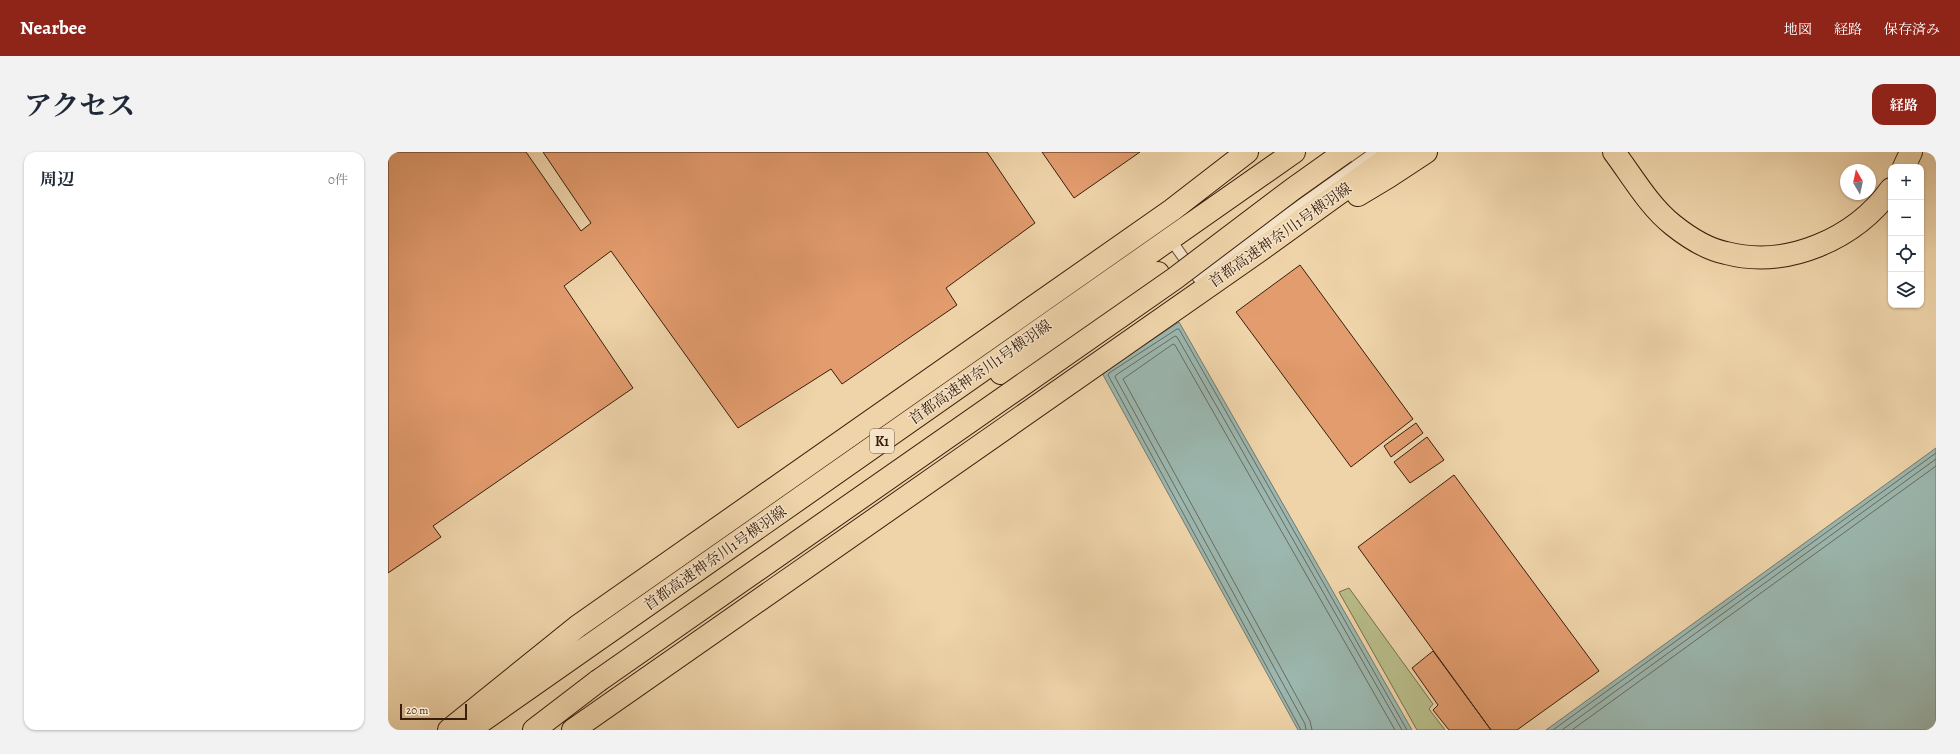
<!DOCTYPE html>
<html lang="ja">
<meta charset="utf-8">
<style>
body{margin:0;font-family:Alegreya,"Noto Serif JP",serif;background:#f2f2f3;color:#1f2937}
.controls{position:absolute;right:12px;top:12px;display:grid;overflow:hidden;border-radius:8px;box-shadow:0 1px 3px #0004}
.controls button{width:36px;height:36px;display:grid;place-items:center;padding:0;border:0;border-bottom:1px solid #e0e1e3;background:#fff;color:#1f2937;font:20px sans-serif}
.compass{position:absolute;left:1452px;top:12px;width:36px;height:36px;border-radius:50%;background:#fff;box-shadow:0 1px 3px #0004;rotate:351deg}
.scale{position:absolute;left:12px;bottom:10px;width:67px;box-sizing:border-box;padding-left:4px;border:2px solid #391e0c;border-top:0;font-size:11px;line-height:14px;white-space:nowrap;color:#391e0c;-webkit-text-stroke:3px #f5e3c8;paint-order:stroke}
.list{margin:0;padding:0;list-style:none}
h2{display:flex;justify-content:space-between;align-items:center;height:52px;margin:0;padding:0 16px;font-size:17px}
h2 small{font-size:13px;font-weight:400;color:#747a83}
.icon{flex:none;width:22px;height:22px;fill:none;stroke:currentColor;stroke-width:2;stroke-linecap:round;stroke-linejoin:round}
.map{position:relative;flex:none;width:1548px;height:578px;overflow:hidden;border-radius:12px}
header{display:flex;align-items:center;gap:24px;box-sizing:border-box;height:56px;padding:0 20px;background:#8f2418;color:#fff}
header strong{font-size:19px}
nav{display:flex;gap:22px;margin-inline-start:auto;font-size:14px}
.intro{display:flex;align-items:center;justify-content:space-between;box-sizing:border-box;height:96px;padding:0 24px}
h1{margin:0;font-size:28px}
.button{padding:10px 18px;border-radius:12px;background:#8f2418;color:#fff;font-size:14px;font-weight:700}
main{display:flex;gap:24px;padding:0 24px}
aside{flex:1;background:#fff;border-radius:12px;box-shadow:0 1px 3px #0004}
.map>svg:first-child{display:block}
.green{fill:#b8bd89;stroke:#786e4a}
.water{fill:#9bb7af;stroke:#747a6e}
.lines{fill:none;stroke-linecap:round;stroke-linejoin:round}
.shore{stroke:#6a6a5e;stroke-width:1}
.building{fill:#e39c6e;stroke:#391e0c}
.lane-casing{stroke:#664c34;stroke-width:12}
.highway-casing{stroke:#391e0c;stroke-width:24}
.lane{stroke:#f5e3c8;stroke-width:10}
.highway{stroke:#efd4aa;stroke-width:22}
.highway-bridge-casing{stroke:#391e0c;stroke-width:24;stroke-linecap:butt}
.highway-bridge{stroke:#efd4aa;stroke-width:22}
.labels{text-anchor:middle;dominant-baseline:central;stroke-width:3;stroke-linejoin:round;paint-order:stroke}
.shield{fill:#f5e3c8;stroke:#715944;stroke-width:1}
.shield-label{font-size:14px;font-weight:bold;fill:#391e0c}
.street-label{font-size:15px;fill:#391e0c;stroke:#f5e3c8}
</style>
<header>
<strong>Nearbee</strong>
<nav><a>地図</a><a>経路</a><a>保存済み</a></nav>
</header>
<div class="intro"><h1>アクセス</h1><a class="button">経路</a></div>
<main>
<aside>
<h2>周辺<small>0件</small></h2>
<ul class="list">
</ul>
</aside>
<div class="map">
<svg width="1548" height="578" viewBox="0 0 1548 578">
<rect width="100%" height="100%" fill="#efd4aa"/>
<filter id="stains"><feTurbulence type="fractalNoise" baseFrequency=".005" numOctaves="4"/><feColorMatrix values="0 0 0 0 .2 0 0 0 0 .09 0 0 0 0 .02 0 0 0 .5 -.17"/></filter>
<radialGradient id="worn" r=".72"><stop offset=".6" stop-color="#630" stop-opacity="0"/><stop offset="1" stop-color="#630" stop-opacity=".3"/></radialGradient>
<!-- green -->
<path class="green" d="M961 436 1045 552 1041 557 1057 578H1029L951 440Z"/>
<!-- water -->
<path class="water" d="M791 170 1024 578H910L714 221Z
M1548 296V578H1158Z"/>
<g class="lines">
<!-- shore -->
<path class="shore" d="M913 578 720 223 721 221 789 177H791L1019 578
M918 578 917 572 727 225 728 223 787 184 789 185 1014 578
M924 578 922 569 735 227 785 192 787 193 1007 578
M1165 578 1548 301
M1174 578 1548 307
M1184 578 1548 314"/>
</g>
<!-- building -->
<path class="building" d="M0 0H138L193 79 203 71 155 0H599L647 71 558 136 569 153 454 232 443 217 350 276 223 99 176 134 245 236 45 374 53 385 0 421Z
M654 0H752L686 46Z
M912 113 1025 267 963 315 848 160Z
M1028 271 1035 281 1003 305 996 294Z
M1039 285 1056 308 1022 331 1006 310Z
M1066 323 1211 519 1129 578H1103L970 395Z
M1045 499 1103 578H1061L1045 558 1050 553 1024 516Z"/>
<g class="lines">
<defs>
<path id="lane" d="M791 87 785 91 810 126 987 0"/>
<path id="highway" d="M1226 0C1244 24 1261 54 1285 73 1300 85 1318 97 1338 101 1399 117 1467 87 1503 37
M1516 15 1523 0
M970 43 1000 25 1038 0
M613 221 701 168 770 121
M61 578 190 474 784 58 859 0
M81 578 906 0
M146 578 210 529
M185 578 871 99 1008 0"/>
</defs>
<!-- lane casing -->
<use href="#lane" class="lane-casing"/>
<!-- highway casing -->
<use href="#highway" class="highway-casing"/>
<!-- lane -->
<use href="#lane" class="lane"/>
<!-- highway -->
<use href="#highway" class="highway"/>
<defs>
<path id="highway-bridge" d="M210 529 786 127 905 37 957 0"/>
</defs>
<!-- highway-bridge casing -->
<use href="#highway-bridge" class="highway-bridge-casing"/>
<!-- highway-bridge -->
<use href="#highway-bridge" class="highway-bridge"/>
</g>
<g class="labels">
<!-- shield labels -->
<rect class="shield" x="482" y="277" width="24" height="24" rx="3"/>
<g class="shield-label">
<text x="494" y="289">K1</text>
</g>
<!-- street labels -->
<g class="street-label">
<text transform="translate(892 83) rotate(-35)">首都高速神奈川1号横羽線</text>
<text transform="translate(592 220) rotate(-35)">首都高速神奈川1号横羽線</text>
<text transform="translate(327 406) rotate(-35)">首都高速神奈川1号横羽線</text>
</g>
</g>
<rect width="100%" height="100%" filter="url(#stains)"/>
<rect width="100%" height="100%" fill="url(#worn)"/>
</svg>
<div class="controls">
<button>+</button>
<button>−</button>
<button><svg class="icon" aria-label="locate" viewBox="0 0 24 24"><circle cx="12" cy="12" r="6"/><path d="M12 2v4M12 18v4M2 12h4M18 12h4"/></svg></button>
<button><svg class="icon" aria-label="layers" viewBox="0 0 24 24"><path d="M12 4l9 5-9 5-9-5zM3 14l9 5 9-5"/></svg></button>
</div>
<svg class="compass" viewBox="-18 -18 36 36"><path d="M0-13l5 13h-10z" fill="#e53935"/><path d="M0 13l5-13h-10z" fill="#747a83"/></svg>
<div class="scale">20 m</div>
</div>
</main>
